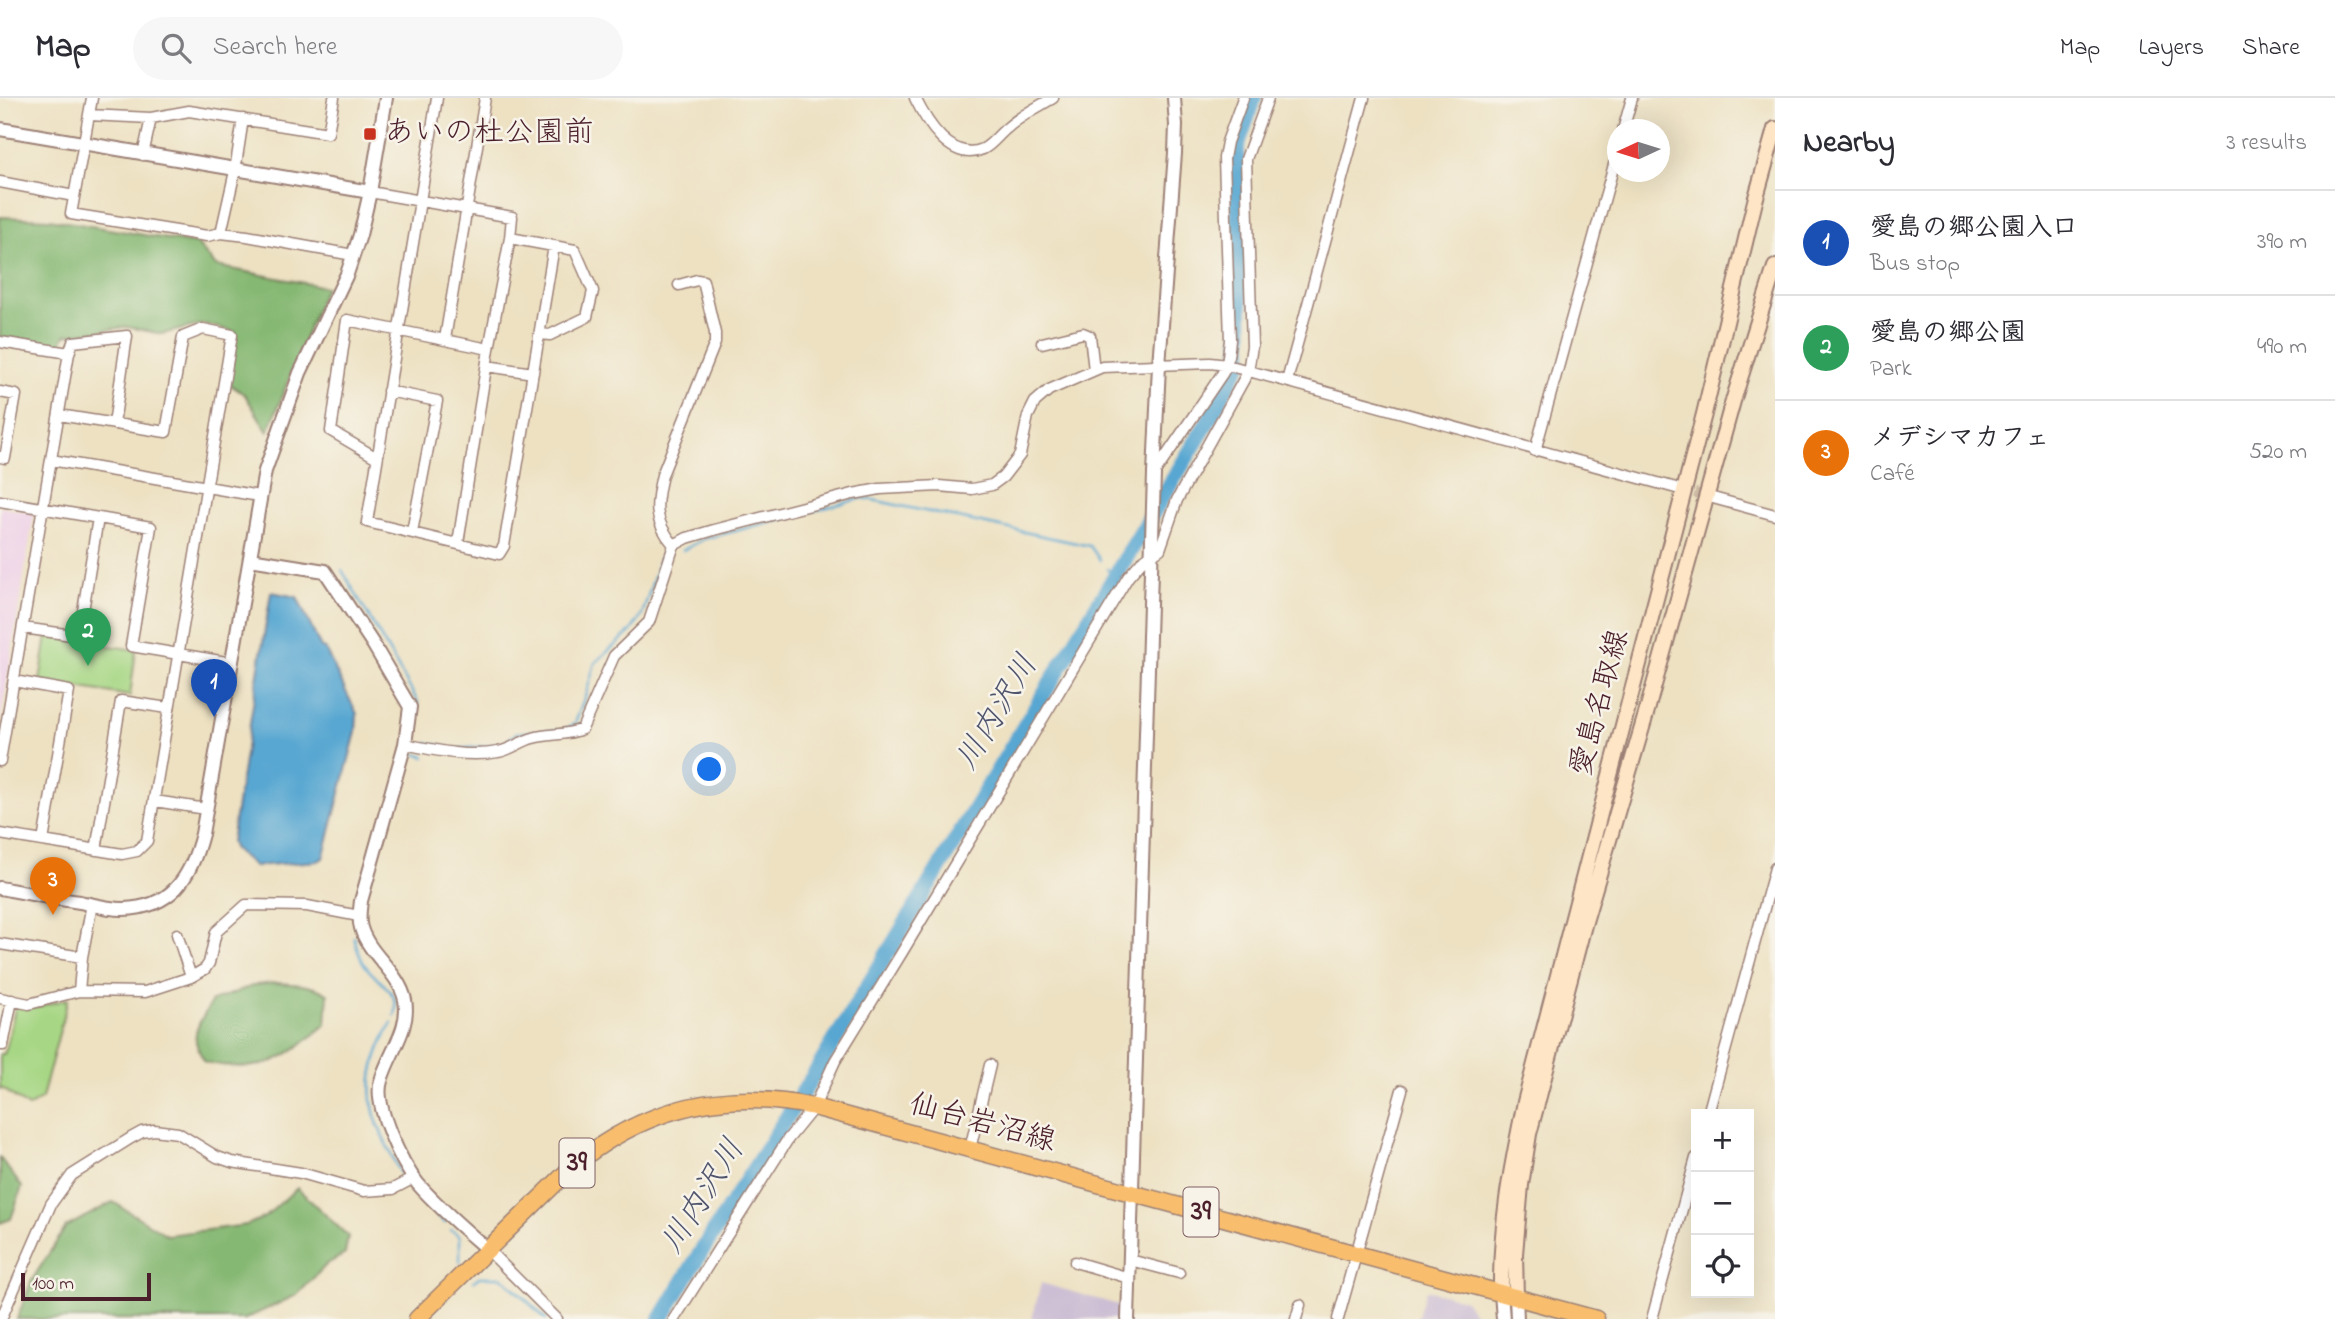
<!DOCTYPE html>
<meta charset="utf-8">
<style>
body{margin:0;font-family:"Indie Flower","Klee One",sans-serif;background:#f7f7f7;color:#2b2b33}
.controls{position:absolute;right:21px;bottom:21px;display:grid;overflow:hidden;border-radius:0px;box-shadow:0 7px 28px #0002}
.controls button{width:63px;height:63px;display:grid;place-items:center;padding:0;border:0;border-bottom:2px solid #e1e1e2;background:#fff;color:#2b2b33;font:35px sans-serif}
.compass{position:absolute;left:1607px;top:21px;width:63px;height:63px;border-radius:50%;background:#fff;box-shadow:0 7px 28px #0002;rotate:266deg}
.scale{position:absolute;left:21px;bottom:18px;width:130px;box-sizing:border-box;padding-left:7px;border:4px solid #4a1f2b;border-top:0;font-size:19px;line-height:24px;white-space:nowrap;color:#4a1f2b;-webkit-text-stroke:5px #f7f3e8;paint-order:stroke}
.you{position:absolute;left:710px;top:672px;width:24px;height:24px;margin:-18px;border:5px solid #fff;border-radius:50%;background:#1a73e8;box-shadow:0 0 0 10px #1a73e833}
.badge{display:grid;place-items:center;width:46px;height:46px;border-radius:50%;background:#2563eb;color:#fff;font-size:23px;font-weight:700}
.pin{position:absolute;translate:-50% -58px;filter:drop-shadow(0 2px 4px #0008)}
.pin::after{content:'';position:absolute;top:37px;width:24px;height:21px;background:inherit;clip-path:polygon(0 0,100% 0,50% 100%)}
.list{margin:0;padding:0;list-style:none}
h2{display:flex;justify-content:space-between;align-items:center;height:91px;margin:0;padding:0 28px;font-size:30px}
h2 small{font-size:23px;font-weight:400;color:#7c7c81}
.list li{display:grid;grid-template-columns:46px 1fr auto;gap:21px;align-items:center;box-sizing:border-box;height:105px;padding:0 28px;border-top:2px solid #e1e1e2}
.list b{display:block;font-size:26px;white-space:nowrap}
.list p{margin:0;font-size:23px;white-space:nowrap;color:#7c7c81}
.list em{font-size:23px;font-style:normal;color:#7c7c81}
.icon{flex:none;width:38px;height:38px;fill:none;stroke:currentColor;stroke-width:2;stroke-linecap:round;stroke-linejoin:round}
.map{position:relative;flex:none;width:1775px;height:1221px;overflow:hidden}
header{display:flex;align-items:center;gap:42px;box-sizing:border-box;height:98px;padding:0 35px;background:#fff;border-bottom:2px solid #e1e1e2}
header strong{font-size:33px}
nav{display:flex;gap:38px;margin-inline-start:auto;font-size:24px}
.search{width:490px;height:63px;background:#f7f7f7;display:flex;align-items:center;gap:18px;box-sizing:border-box;padding:0 24px;border-radius:38px;color:#7c7c81;font-size:26px}
main{display:flex}
aside{flex:1;background:#fff}
.map>svg:first-child{display:block}
.built{fill:#eed0e8}
.industrial{fill:#ccbed4}
.green{fill:#a7d785;stroke:#787b58;stroke-width:2}
.forest{fill:#85b872;stroke:#686c4e;stroke-width:2}
.water{fill:#58a7d2;stroke:#51637e;stroke-width:2}
.lines{fill:none;stroke-linecap:round;stroke-linejoin:round}
.stream{stroke:#58a7d2;stroke-width:2.5}
.river{stroke:#58a7d2;stroke-width:16}
.minor-tunnel{stroke:#ccbaa4;stroke-width:10;stroke-dasharray:10 5;stroke-linecap:butt}
.minor-casing{stroke:#9c8076;stroke-width:13}
.tertiary-casing{stroke:#9c8076;stroke-width:16}
.secondary-casing{stroke:#9c8076;stroke-width:18}
.primary-casing{stroke:#9c8076;stroke-width:19}
.minor{stroke:#fff;stroke-width:10}
.tertiary{stroke:#fff;stroke-width:12}
.secondary{stroke:#fde5c5;stroke-width:14}
.primary{stroke:#f9be6d;stroke-width:16}
.poi-dot{fill:#c8321e;stroke:#f7f3e8;stroke-width:2.5}
.labels{text-anchor:middle;dominant-baseline:central;stroke-width:5;stroke-linejoin:round;paint-order:stroke}
.shield{fill:#f7f3e8;stroke:#7e5f64;stroke-width:2}
.shield-label{font-size:28px;font-weight:bold;fill:#4a1f2b}
.poi-label{font-size:30px;fill:#4a1f2b;stroke:#f7f3e8;text-anchor:start}
.street-label{font-size:30px;fill:#4a1f2b;stroke:#f7f3e8}
.water-label{font-size:32px;font-style:italic;fill:#50556e;stroke:#f7f3e8}
</style>
<header>
<strong>Map</strong>
<div class="search"><svg class="icon" aria-label="search" viewBox="0 0 24 24"><circle cx="10" cy="10" r="6"/><path d="M15 15l6 6"/></svg>Search here</div>
<nav><a>Map</a><a>Layers</a><a>Share</a></nav>
</header>
<main>
<div class="map">
<svg width="1775" height="1221" viewBox="0 0 1775 1221">
<rect width="100%" height="100%" fill="#f7f3e8"/>
<filter id="ink" filterUnits="userSpaceOnUse"><feTurbulence type="fractalNoise" baseFrequency=".0143" numOctaves="2"/><feDisplacementMap in="SourceGraphic" scale="14" xChannelSelector="R" yChannelSelector="G"/><feConvolveMatrix kernelMatrix="1 2 1 2 8 2 1 2 1" color-interpolation-filters="sRGB"/></filter>
<filter id="wash" filterUnits="userSpaceOnUse"><feTurbulence type="fractalNoise" baseFrequency=".00686" numOctaves="4" result="noise"/><feDisplacementMap in="SourceGraphic" scale="28" xChannelSelector="R" yChannelSelector="G"/><feGaussianBlur stdDeviation="1.57" result="paint"/><feColorMatrix in="noise" values="0 0 0 0 0 0 0 0 0 0 0 0 0 0 0 0 0 1.4 0 .05"/><feComposite in="paint" operator="in"/></filter>
<g filter="url(#wash)">
<rect width="100%" height="100%" fill="#ede1c2"/>
<!-- built -->
<path class="built" d="M0 409 34 415 0 626Z"/>
<!-- industrial -->
<path class="industrial" d="M1041 1185 1122 1208V1221H1032Z
M1426 1192 1465 1202 1478 1221H1417Z"/>
<!-- green -->
<path class="green" d="M47 538 136 552 130 598 40 583Z
M68 901 42 1000 28 1009 2 990 0 991V956H4L6 951 15 911 18 907 36 909Z"/>
<!-- forest -->
<path class="forest" d="M0 119 49 121 197 146 216 168 325 189 268 334 245 297 228 285 236 234 204 226 162 236 127 229 65 237 60 248 0 239Z
M275 885C294 886 311 886 328 896L326 926C283 963 263 977 205 964 187 936 198 929 212 903L255 887Z
M0 1060 22 1089 11 1121 0 1125Z
M297 1090 348 1138 345 1156 327 1166 297 1197 245 1221H17L32 1182 66 1129 113 1104 167 1137 247 1127 265 1119Z"/>
<!-- water -->
<path class="water" d="M271 494 297 499 321 550 325 551 357 616 356 634 323 760 318 763 254 768 233 750 231 744Z"/>
<g class="lines">
<!-- stream -->
<path class="stream" d="M683 452 704 441 863 400 1090 448 1100 462
M1107 471 1115 477
M342 472 418 604 413 637
M565 632 575 625 586 596 595 565 631 533 642 517 662 454
M428 645 448 649
M458 651 504 646 516 635 555 632
M416 656 425 659
M354 839C357 850 360 862 368 871 381 887 401 894 395 918
M392 925C376 952 366 982 374 1014 379 1035 392 1056 400 1075
M411 1091 445 1125
M451 1132 460 1138V1164
M474 1183 479 1179H502L546 1221"/>
<!-- river -->
<path class="river" d="M661 1221 701 1154 819 969 1206 327 1241 263 1237 49 1254 0"/>
</g>
</g>
<g filter="url(#ink)">
<g class="lines">
<!-- minor-tunnel -->
<path class="minor-tunnel" d="M1680 391 1713 400"/>
<defs>
<path id="minor" d="M92 0 71 116 207 138 221 135 247 138 353 157
M437 0 367 424 499 456 504 448 554 148
M915 0C926 23 951 65 983 51 992 47 999 36 1007 30 1020 18 1038 9 1053 0
M89 17 151 20 189 13 328 35 334 0
M1623 32 1632 0
M143 57 151 20
M0 84 74 98
M370 94 512 119 510 140 489 251 458 445
M221 135 235 73 243 21
M510 140 575 152 593 193 587 219 550 237 540 236
M445 241 485 0
M0 244 69 255 73 244 127 238 114 326
M1042 245 1083 235 1090 238 1094 272
M487 268 533 275
M1287 283 1364 0
M388 293 437 303 412 434
M0 294 16 297 5 360 0 359
M1535 353 1618 52
M377 360 331 333 347 222 489 251
M51 362 259 398
M1154 376 1222 276 1227 267 1230 242 1224 60 1227 44 1243 0
M1713 400 1775 417
M0 403 151 429 131 548 232 565
M674 447C653 423 655 406 662 377L715 245V235L703 183 697 182 679 187
M23 530 79 538 98 420
M14 583 69 593 43 743
M405 646C434 652 468 660 498 654 511 652 521 643 533 640 550 635 566 638 582 631L614 558 649 524 674 447 687 440 714 432 853 396 880 391 939 388 972 391 992 387 1003 379 1020 357 1028 318 1035 304 1049 292 1102 269 1210 265 1227 267 1676 390
M0 663 69 255
M155 703 206 711
M0 736 122 756 137 753 147 743 232 237 203 231 183 239 166 334 59 317
M96 752 121 603 168 610
M177 836 191 879
M0 846 82 859
M79 893 82 859 92 806
M0 900 29 906 79 893 145 894 191 879 205 871 209 865 216 834 246 807 307 808 359 818
M0 947H3L12 902
M1708 1016 1775 770
M970 1051 990 967
M488 1152 557 1221
M1130 1162 1179 1175
M1075 1164 1129 1180
M1 1221 51 1106 72 1077 131 1040 142 1034 154 1032 178 1035 217 1059 232 1064 301 1075 364 1093 393 1091 414 1080
M674 1221 788 1041 814 1009 835 963 901 856 1128 479 1141 464 1160 451 1177 402 1248 274 1252 248 1246 61 1268 0
M1296 1221 1300 1207
M1338 1221 1402 992
M1652 1221 1696 1060"/>
<path id="tertiary" d="M0 31 370 94
M250 461 325 473 373 546 410 609 405 646 361 803C360 812 358 821 361 830 369 857 399 874 405 902 411 931 388 956 381 983 373 1007 402 1066 418 1086 439 1110 464 1131 488 1152
M0 790C27 795 53 800 80 804 94 807 109 811 123 811 172 810 191 779 202 736L265 373 300 275 347 176 360 137 370 94 386 0
M1501 1195 1503 1221
M1516 1199 1517 1221
M1128 1221 1154 376 1159 267 1175 55 1176 27 1174 0"/>
<path id="secondary" d="M1501 1195C1500 1126 1511 1071 1525 1004L1704 316 1755 103 1775 31
M1516 1199 1515 1156 1521 1087 1529 1036 1584 827 1646 616 1733 303 1775 169"/>
<path id="primary" d="M417 1221 574 1067C644 1010 725 990 814 1009L1596 1221"/>
</defs>
<!-- minor casing -->
<use href="#minor" class="minor-casing"/>
<!-- tertiary casing -->
<use href="#tertiary" class="tertiary-casing"/>
<!-- secondary casing -->
<use href="#secondary" class="secondary-casing"/>
<!-- primary casing -->
<use href="#primary" class="primary-casing"/>
<!-- minor -->
<use href="#minor" class="minor"/>
<!-- tertiary -->
<use href="#tertiary" class="tertiary"/>
<!-- secondary -->
<use href="#secondary" class="secondary"/>
<!-- primary -->
<use href="#primary" class="primary"/>
</g>
</g>
<!-- markers -->
<rect class="poi-dot" x="363" y="29" width="14" height="14" rx="3.5"/>
<g class="labels">
<!-- shield labels -->
<g class="shield">
<rect x="559.5" y="1040.5" width="35" height="49" rx="5"/>
<rect x="1183.5" y="1089.5" width="35" height="49" rx="5"/>
</g>
<g class="shield-label">
<text x="577" y="1065">39</text>
<text x="1201" y="1114">39</text>
</g>
<!-- poi labels -->
<g class="poi-label">
<text x="384" y="36">あいの杜公園前</text>
</g>
<!-- street labels -->
<g class="street-label">
<text transform="translate(1601 605) rotate(-75)">愛島名取線</text>
<text transform="translate(982 1026) rotate(15)">仙台岩沼線</text>
</g>
<!-- water labels -->
<g class="water-label">
<text transform="translate(998 615) rotate(-59)">川内沢川</text>
<text transform="translate(704 1099) rotate(-58)">川内沢川</text>
</g>
</g>
</svg>
<div class="controls">
<button>+</button>
<button>−</button>
<button><svg class="icon" aria-label="locate" viewBox="0 0 24 24"><circle cx="12" cy="12" r="6"/><path d="M12 2v4M12 18v4M2 12h4M18 12h4"/></svg></button>
</div>
<svg class="compass" viewBox="-18 -18 36 36"><path d="M0-13l5 13h-10z" fill="#e53935"/><path d="M0 13l5-13h-10z" fill="#7c7c81"/></svg>
<div class="scale">100 m</div>
<div class="you"></div>
<div class="pin badge" style="left:214px;top:619px;background:#1a4fb4">1</div>
<div class="pin badge" style="left:88px;top:568px;background:#2e9e5b">2</div>
<div class="pin badge" style="left:53px;top:817px;background:#e8710a">3</div>
</div>
<aside>
<h2>Nearby<small>3 results</small></h2>
<ul class="list">
<li><span class="badge" style="background:#1a4fb4">1</span><div><b>愛島の郷公園入口</b><p>Bus stop</p></div><em>390 m</em></li>
<li><span class="badge" style="background:#2e9e5b">2</span><div><b>愛島の郷公園</b><p>Park</p></div><em>490 m</em></li>
<li><span class="badge" style="background:#e8710a">3</span><div><b>メデシマカフェ</b><p>Café</p></div><em>520 m</em></li>
</ul>
</aside>
</main>
